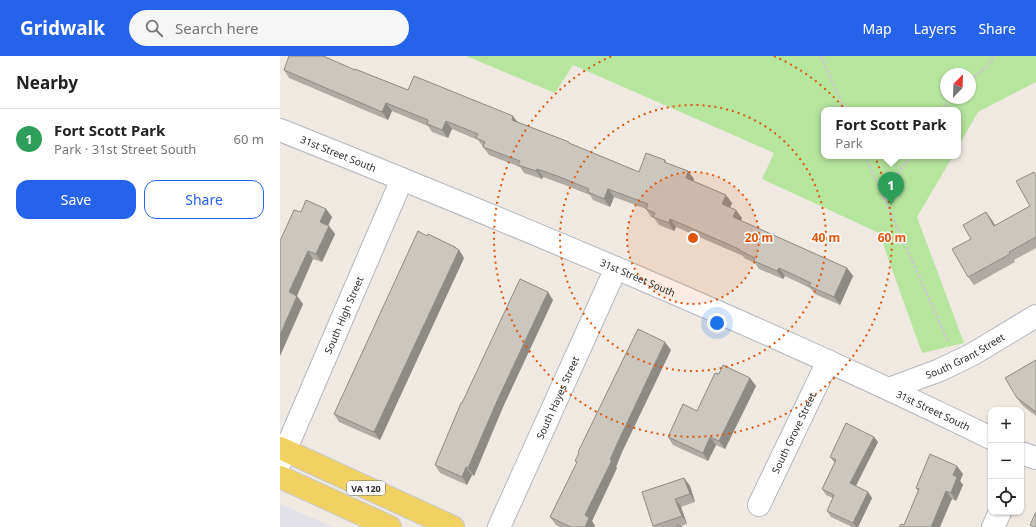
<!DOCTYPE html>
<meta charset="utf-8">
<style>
body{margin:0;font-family:"Noto Sans",sans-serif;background:#f6f6f6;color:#222}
.controls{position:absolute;right:12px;bottom:12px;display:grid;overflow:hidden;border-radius:8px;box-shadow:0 1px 3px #0004}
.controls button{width:36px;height:36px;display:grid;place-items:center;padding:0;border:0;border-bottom:1px solid #e0e0e0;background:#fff;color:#222;font:20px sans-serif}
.compass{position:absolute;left:660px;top:12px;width:36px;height:36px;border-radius:50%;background:#fff;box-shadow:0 1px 3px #0004;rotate:23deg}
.you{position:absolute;left:437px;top:267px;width:14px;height:14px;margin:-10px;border:3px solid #fff;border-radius:50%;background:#1a73e8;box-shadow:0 0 0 6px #1a73e833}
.badge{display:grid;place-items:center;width:26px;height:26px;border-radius:50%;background:#2563eb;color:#fff;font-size:13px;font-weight:700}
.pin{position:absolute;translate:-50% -33px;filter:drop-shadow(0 1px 2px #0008)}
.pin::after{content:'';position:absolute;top:21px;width:14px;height:12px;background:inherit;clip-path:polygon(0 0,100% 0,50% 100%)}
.popup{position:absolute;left:541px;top:51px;width:140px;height:52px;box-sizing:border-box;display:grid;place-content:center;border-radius:8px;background:#fff;filter:drop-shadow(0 1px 3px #0005);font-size:13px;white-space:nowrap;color:#767676}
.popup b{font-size:15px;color:#222}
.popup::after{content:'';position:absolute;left:50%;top:100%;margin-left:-8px;border:8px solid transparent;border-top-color:#fff}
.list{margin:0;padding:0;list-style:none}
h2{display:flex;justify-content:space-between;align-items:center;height:52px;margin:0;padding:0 16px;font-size:17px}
h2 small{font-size:13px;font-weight:400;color:#767676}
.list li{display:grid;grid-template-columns:26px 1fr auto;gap:12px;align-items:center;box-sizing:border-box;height:60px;padding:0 16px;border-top:1px solid #e0e0e0}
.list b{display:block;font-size:15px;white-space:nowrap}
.list p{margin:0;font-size:13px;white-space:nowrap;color:#767676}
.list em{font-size:13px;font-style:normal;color:#767676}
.actions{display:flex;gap:8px;padding:12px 16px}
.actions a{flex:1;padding:9px 0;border:1px solid #2563eb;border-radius:12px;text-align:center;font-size:14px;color:#2563eb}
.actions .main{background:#2563eb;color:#fff}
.icon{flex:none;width:22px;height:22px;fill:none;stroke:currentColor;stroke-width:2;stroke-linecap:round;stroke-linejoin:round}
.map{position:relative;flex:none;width:756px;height:471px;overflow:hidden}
header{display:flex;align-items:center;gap:24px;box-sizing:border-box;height:56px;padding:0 20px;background:#2563eb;color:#fff}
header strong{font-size:19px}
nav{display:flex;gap:22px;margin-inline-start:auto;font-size:14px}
.search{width:280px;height:36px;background:#f6f6f6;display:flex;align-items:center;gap:10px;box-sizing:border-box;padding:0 14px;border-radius:22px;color:#767676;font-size:15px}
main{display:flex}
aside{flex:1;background:#fff}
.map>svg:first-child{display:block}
.industrial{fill:#e3e1e8}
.green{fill:#b6e59e;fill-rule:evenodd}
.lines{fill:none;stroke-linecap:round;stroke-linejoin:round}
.street-casing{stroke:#b4b7c1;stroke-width:24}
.primary-casing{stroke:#c9c9c9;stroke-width:24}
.path{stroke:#c9c9c9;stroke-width:2.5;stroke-dasharray:3 2;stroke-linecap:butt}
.street{stroke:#fff;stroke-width:22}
.primary{stroke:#f2d163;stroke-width:22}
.wall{fill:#afaba4}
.shaded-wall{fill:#8e8b86}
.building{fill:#cbc7bf;stroke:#8e8b86}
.ring{fill:none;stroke:#df570e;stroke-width:2;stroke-dasharray:2 4}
.labels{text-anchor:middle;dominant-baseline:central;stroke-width:3;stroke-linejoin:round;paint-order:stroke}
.shield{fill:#fff;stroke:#6d6d6d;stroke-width:1}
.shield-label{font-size:9px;font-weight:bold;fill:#2e2e2e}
.street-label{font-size:10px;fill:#2e2e2e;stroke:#fff}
.centre{fill:#df570e;stroke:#fff;stroke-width:2}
.ring-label{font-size:12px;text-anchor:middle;font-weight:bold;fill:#df570e;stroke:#fff;stroke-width:3;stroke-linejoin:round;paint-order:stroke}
</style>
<header>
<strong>Gridwalk</strong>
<div class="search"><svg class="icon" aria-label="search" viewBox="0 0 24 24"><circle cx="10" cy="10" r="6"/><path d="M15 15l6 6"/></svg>Search here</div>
<nav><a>Map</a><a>Layers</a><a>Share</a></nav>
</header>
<main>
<aside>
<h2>Nearby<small></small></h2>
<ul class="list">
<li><span class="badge" style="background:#2e9e5b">1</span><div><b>Fort Scott Park</b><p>Park · 31st Street South</p></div><em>60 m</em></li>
</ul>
<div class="actions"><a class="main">Save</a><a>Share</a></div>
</aside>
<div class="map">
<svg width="756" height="471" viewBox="0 0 756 471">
<rect width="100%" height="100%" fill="#efe9e1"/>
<!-- industrial -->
<path class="industrial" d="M0 448 10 452 53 471H0Z"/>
<!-- green -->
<path class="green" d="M186 0H756V26L698 56 678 91V54H544V100H673L637 161 684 287 642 297 599 177 482 123 494 97 293 9 275 37ZM666 18H690V42H666Z"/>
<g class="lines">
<defs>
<g id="street">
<path id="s1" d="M0 74C240 170 479 269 711 382"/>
<path id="s2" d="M609 333 660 314 693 298 756 260"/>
<path d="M741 397 756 402"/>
<path id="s3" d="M0 407 122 123"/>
<path id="s4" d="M479 449 548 305"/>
<path id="s5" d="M219 471 336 212"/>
<path d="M713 471 720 456"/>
</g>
<path id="primary" d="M0 392 173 471
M0 421 110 471"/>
</defs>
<!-- street casing -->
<use href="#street" class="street-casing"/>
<!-- primary casing -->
<use href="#primary" class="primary-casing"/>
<!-- path -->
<path class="path" d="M541 0 565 54
M690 24 708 10 714 0
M662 54 670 42
M585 100 668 285
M604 139 630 100"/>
<!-- street -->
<use href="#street" class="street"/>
<!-- primary -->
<use href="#primary" class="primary"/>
</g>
<!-- wall -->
<path class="wall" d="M4 14H75L128 34 237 66 359 116 385 104 387 107 408 115 414 123 413 125 452 147 450 151 462 162 461 165 567 212 573 220 560 249 535 238 530 232 505 220 503 223 479 213 475 207 464 202 463 200 396 171 394 175 379 169 374 162 371 161 366 153 334 141 330 151 313 144 310 139 285 129 263 121 262 123 244 117 240 111 209 99 198 84 172 73 168 82 152 76 148 70 112 55 108 64 9 22Z
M754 116 756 119V192L734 204 735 206 694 229 688 221 691 183 706 156 715 170 750 150Z
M46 153 52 161 48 170H49L55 178 42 206 33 203 17 240 23 248 0 300 21 156Z
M175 191 176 193 179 194 184 202 100 384 59 366 54 358Z
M273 244 223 351 194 420 192 419 187 429 160 417 155 409 182 347Z
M391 294 342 396 336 411 337 412 312 465 315 470 314 471H280L276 469 270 461 297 407 295 405 299 398 298 396Z
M756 304V360L743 350 737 342Z
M439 318 470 322 476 330 445 393 436 389 428 405 393 389 388 381 417 355Z
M594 381 598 386 576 430 588 436 592 442 578 471H572L551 461 547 455 553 442 546 439 542 433 555 407 550 401Z
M683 418 680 425 683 429 676 445 672 443 624 469 638 435 636 432Z
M404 422 410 430 415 446 401 451 407 468 401 470 402 471H374L373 470Z"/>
<!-- shaded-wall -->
<path class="shaded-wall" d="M106 47 112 55 108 64 102 56Z
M233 60 239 68 232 64Z
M166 65 172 73 168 82 162 74Z
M257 113 263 121 262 123 256 115Z
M408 115 414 123 411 130 406 122Z
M328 133 334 141 330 151 324 143Z
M446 139 452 147 448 156 442 148Z
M46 153 52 161 46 174 40 166Z
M456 154 462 162 459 169 453 161Z
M706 156 712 164 720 178 714 170Z
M390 163 396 171 394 175 389 167Z
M49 170 55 178 42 206 36 198Z
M174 191H175L178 195 179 194 184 202 100 384 94 376Z
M28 195 33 203 15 244 9 236Z
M499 212 505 220 503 223 497 215Z
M567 212 573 220 560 249 554 241Z
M268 236 273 244 223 351 194 420 188 412 218 343Z
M17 240 23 248 0 300V279Z
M385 286 391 294 342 396 336 411 337 412 312 465 315 470 314 471H305V459L337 388Z
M470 322 476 330 445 393 439 385Z
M430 381 436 389 428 405 423 397Z
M594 381 598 386 574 433 570 427Z
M677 410 683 418 680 425 683 429 676 445 671 437 673 419Z
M186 411 192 419 187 429 182 421Z
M404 422 410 430 415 446 410 438Z
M666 435 672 443 660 471H651Z
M588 436 592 442 578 471H576L573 467Z
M395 443 401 451 407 468 402 460Z"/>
<!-- building -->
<path class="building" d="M9 0H43L75 14V13L128 34 134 20 233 60 232 64 289 86V87L359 116 366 97 385 104 384 106 408 115 406 122 446 139 442 148 456 154 453 161 567 212 554 241 529 230 531 227 499 212 497 215 474 205 475 202 459 194V193L390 163 389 167 373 161 375 157 366 153 368 148 328 133 324 143 308 136 309 133 280 121 257 113 256 115 238 109 240 105 203 91 205 86 196 82 198 78 166 65 162 74 147 68 148 64 106 47 102 56 4 14Z
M754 116 756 120V181L729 196 730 198 688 221 672 193 691 183 683 169 706 156 714 170 750 150 736 125Z
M26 144 46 153 40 166 49 170 36 198 28 195 9 236 17 240 0 279V185L14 154 21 156Z
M138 175 147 180 148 178 175 191H174L179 194 94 376 54 358Z
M240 223 268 236 218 343 188 412 186 411 182 421 155 409 181 347H182Z
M358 273 385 286 337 388 330 404H332L305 459 309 462 305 471H291L270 461 297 406 295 405 299 397 298 396Z
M756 304V356L737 342 725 322Z
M443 309 470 322 439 385 430 381 423 397 388 381 403 348 417 355 435 317 439 318Z
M566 367 594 381 570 427 588 436 573 467 547 455 554 439 542 433 556 404 550 401Z
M650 398 677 410 673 419 677 421 671 437 666 435 651 471H619L621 468 624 469 639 433 636 432Z
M404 422 410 438 395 443 402 460 373 470 362 436Z
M756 456V471H754L750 469Z
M398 469 402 471H397Z"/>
<!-- distance rings -->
<circle cx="413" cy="182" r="66" fill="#df570e" fill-opacity=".12"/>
<g class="ring">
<circle cx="413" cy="182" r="66"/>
<circle cx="413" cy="182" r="133"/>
<path d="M494 0A199 199 0 1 1 332 0"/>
</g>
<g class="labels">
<!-- shield labels -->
<rect class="shield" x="67" y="425" width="38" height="14" rx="3"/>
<g class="shield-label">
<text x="86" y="432">VA 120</text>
</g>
<!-- street labels -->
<g class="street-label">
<text stroke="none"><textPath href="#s1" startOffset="63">31st Street South</textPath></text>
<text stroke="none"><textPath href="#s1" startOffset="387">31st Street South</textPath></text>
<text stroke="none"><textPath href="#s3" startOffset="161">South High Street</textPath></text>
<text stroke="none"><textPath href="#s2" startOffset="83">South Grant Street</textPath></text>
<text stroke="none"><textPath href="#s5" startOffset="142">South Hayes Street</textPath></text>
<text stroke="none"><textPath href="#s1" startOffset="711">31st Street South</textPath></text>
<text stroke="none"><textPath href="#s4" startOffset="80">South Grove Street</textPath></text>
</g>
</g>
<circle cx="413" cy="182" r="6" class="centre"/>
<g class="ring-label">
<text x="479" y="186">20 m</text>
<text x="546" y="186">40 m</text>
<text x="612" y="186">60 m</text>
</g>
</svg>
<div class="controls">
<button>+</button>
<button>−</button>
<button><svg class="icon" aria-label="locate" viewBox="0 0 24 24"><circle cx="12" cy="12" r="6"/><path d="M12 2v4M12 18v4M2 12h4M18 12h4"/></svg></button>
</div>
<svg class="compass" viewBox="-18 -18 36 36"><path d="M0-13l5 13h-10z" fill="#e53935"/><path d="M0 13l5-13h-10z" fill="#767676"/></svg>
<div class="you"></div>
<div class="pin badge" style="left:611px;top:149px;background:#2e9e5b">1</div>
<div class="popup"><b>Fort Scott Park</b>Park</div>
</div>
</main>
